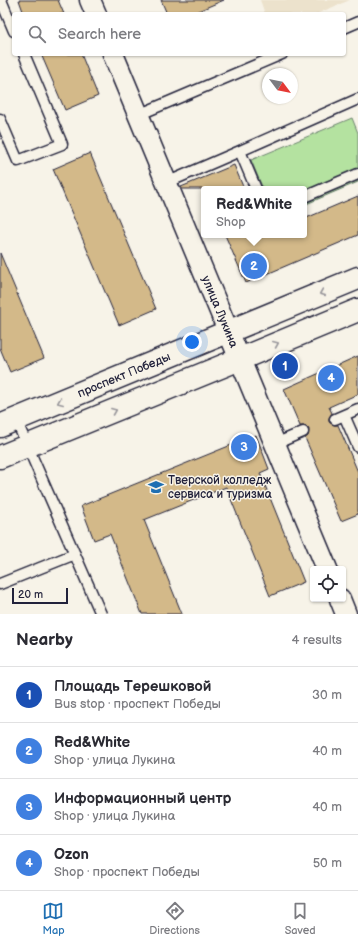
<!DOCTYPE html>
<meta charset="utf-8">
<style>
body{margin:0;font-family:"Balsamiq Sans",sans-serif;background:#f7f7f7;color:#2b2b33}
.controls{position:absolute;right:12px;bottom:12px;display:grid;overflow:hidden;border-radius:4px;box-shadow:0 1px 3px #0004}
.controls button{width:36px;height:36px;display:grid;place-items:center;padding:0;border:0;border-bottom:1px solid #e1e1e2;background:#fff;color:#2b2b33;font:20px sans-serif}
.compass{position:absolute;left:262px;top:68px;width:36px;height:36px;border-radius:50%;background:#fff;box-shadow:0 1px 3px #0004;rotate:122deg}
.scale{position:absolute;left:12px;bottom:10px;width:56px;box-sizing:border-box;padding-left:4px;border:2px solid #22223b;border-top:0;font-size:11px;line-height:14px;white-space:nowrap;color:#22223b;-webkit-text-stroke:3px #f7f3e8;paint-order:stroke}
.you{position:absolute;left:192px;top:342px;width:14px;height:14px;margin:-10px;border:3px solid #fff;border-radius:50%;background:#1a73e8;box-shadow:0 0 0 6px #1a73e833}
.badge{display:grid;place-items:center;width:26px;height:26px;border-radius:50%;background:#1f6fb2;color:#fff;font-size:13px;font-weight:700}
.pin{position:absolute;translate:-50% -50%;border:2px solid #fff;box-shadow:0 1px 4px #0006}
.popup{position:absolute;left:201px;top:186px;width:106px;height:52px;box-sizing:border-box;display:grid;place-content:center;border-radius:4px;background:#fff;filter:drop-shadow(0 1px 3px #0005);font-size:13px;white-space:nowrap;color:#7c7c81}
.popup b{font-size:15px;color:#2b2b33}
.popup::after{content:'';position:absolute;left:50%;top:100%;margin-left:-8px;border:8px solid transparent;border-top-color:#fff}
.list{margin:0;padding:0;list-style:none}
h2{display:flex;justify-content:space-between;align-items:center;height:52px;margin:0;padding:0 16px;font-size:17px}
h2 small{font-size:13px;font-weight:400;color:#7c7c81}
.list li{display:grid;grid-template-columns:26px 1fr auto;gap:12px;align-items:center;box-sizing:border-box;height:56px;padding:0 16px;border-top:1px solid #e1e1e2}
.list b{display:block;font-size:15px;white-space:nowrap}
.list p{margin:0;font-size:13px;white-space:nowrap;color:#7c7c81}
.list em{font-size:13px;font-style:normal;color:#7c7c81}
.icon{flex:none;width:22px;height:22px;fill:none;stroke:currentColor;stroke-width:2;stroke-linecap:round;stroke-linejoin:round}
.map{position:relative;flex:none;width:358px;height:614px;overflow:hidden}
.search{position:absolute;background:#fff;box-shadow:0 1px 3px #0004;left:12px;right:12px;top:12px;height:44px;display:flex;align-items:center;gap:10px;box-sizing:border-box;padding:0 14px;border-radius:4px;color:#7c7c81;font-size:15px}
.sheet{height:276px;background:#fff}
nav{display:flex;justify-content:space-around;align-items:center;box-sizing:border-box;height:56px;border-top:1px solid #e1e1e2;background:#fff;font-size:11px;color:#7c7c81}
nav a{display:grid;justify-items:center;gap:2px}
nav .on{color:#1f6fb2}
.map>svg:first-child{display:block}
.built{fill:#ece2cc}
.green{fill:#b4e2a0;stroke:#6b826e}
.building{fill:#d3b989;stroke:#22223b}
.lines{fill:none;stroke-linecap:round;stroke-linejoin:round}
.lane-casing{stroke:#22223b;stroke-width:13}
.street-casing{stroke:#22223b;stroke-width:23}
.secondary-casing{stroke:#22223b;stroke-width:25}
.lane{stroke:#f7f3e8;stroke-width:10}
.street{stroke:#f7f3e8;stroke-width:20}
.secondary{stroke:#f7f3e8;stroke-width:22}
.oneway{stroke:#97959a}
.labels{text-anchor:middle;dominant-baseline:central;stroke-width:3;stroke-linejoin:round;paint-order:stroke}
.street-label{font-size:12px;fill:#22223b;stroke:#f7f3e8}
.poi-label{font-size:12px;fill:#22223b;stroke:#f7f3e8;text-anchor:start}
</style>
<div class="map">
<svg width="358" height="614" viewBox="0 0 358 614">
<rect width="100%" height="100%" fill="#f7f3e8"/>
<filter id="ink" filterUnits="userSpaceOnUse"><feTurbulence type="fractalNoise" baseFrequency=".025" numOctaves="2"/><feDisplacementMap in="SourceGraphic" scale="8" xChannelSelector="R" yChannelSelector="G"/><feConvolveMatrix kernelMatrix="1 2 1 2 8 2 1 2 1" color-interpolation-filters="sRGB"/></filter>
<g filter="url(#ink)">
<!-- built -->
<path class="built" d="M260 0H350L316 14H265Z"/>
<!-- green -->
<path class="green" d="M352 118 358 133V182L304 205V189H263L251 160Z"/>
<!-- building -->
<path class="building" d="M19 0H58L64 14H24Z
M161 0H224L191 14H167Z
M41 54H81L98 96 65 110Z
M90 153 156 309 119 325 53 169Z
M234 165 244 189H182L181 187Z
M358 196V235L246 283 225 235H304V219Z
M0 253 44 358 10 372 0 348Z
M358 356V394L329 407 332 413 329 418V422L334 425H338L358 472V514L341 521 305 438 308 436 309 429 304 426H300L284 389Z
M256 435 269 469 260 473 304 582 270 596 226 487 144 520 182 614H142L110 534 94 540 81 506Z"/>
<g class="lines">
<defs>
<path id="lane" d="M1 0 14 31
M344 28 358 22
M138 115 282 54
M0 119 18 161 62 144 24 54
M240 151 358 99
M166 183 240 151 256 189
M304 197 358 174
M344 415 358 447
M335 419 358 409
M16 420 101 614
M275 444 303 432
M0 584 75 554"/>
<g id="street">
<path d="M90 0 96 14"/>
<path id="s1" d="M113 54 327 569"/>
<path d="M340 599 346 614"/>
</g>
<g id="secondary">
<path id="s2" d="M0 426 358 278"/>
<path d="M0 457 240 359 358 310"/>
</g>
</defs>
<!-- lane casing -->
<use href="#lane" class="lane-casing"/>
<!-- street casing -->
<use href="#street" class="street-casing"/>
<!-- secondary casing -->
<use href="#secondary" class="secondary-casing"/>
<!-- lane -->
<use href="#lane" class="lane"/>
<!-- street -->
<use href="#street" class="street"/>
<!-- secondary -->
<use href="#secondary" class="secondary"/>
</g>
<!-- one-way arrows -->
<defs><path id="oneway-chevron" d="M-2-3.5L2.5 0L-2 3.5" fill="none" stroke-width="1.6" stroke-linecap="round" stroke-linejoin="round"/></defs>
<g class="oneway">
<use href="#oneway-chevron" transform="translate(322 293) rotate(158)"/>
<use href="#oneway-chevron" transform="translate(276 344) rotate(-23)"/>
<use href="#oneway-chevron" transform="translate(60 402) rotate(157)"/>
<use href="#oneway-chevron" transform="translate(114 411) rotate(-22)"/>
</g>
</g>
<!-- icons -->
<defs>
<symbol id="university-bare" viewBox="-9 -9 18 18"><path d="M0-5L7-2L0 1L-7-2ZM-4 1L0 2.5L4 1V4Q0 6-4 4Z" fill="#1f6fb2" stroke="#f7f3e8" stroke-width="2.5" paint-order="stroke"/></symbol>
</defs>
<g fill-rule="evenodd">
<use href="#university-bare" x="145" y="476" width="22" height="22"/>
</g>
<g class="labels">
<!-- street labels -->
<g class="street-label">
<text stroke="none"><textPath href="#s1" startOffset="279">улица Лукина</textPath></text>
<text stroke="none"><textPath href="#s2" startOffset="134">проспект Победы</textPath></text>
</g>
<!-- poi labels -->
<g class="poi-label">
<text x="168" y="480">Тверской колледж<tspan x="168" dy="14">сервиса и туризма</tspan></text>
</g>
</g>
</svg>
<div class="controls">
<button><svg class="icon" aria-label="locate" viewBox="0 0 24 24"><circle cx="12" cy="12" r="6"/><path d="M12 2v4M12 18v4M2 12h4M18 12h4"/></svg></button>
</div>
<svg class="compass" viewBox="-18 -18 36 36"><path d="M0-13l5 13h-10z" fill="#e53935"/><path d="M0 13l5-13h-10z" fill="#7c7c81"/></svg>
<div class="scale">20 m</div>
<div class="you"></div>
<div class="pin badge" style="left:285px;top:366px;background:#1a4fb4">1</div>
<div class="pin badge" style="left:254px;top:266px;background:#3f7fe0">2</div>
<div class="popup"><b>Red&amp;White</b>Shop</div>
<div class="pin badge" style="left:244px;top:447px;background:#3f7fe0">3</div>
<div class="pin badge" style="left:331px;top:378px;background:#3f7fe0">4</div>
<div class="search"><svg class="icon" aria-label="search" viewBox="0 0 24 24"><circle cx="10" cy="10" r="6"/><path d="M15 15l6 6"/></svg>Search here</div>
</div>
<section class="sheet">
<h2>Nearby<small>4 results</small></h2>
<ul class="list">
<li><span class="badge" style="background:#1a4fb4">1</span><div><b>Площадь Терешковой</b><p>Bus stop · проспект Победы</p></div><em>30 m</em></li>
<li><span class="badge" style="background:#3f7fe0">2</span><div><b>Red&amp;White</b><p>Shop · улица Лукина</p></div><em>40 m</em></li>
<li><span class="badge" style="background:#3f7fe0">3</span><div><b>Информационный центр</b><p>Shop · улица Лукина</p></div><em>40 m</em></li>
<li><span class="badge" style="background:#3f7fe0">4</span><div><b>Ozon</b><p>Shop · проспект Победы</p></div><em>50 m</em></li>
</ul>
</section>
<nav>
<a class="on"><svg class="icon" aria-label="map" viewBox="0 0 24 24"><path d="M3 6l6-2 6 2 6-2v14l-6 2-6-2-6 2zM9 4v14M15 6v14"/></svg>Map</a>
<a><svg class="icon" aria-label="directions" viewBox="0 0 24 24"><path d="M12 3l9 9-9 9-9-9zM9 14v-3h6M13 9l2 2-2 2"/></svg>Directions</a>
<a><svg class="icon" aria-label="saved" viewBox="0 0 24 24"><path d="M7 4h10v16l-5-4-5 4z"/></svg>Saved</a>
</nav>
